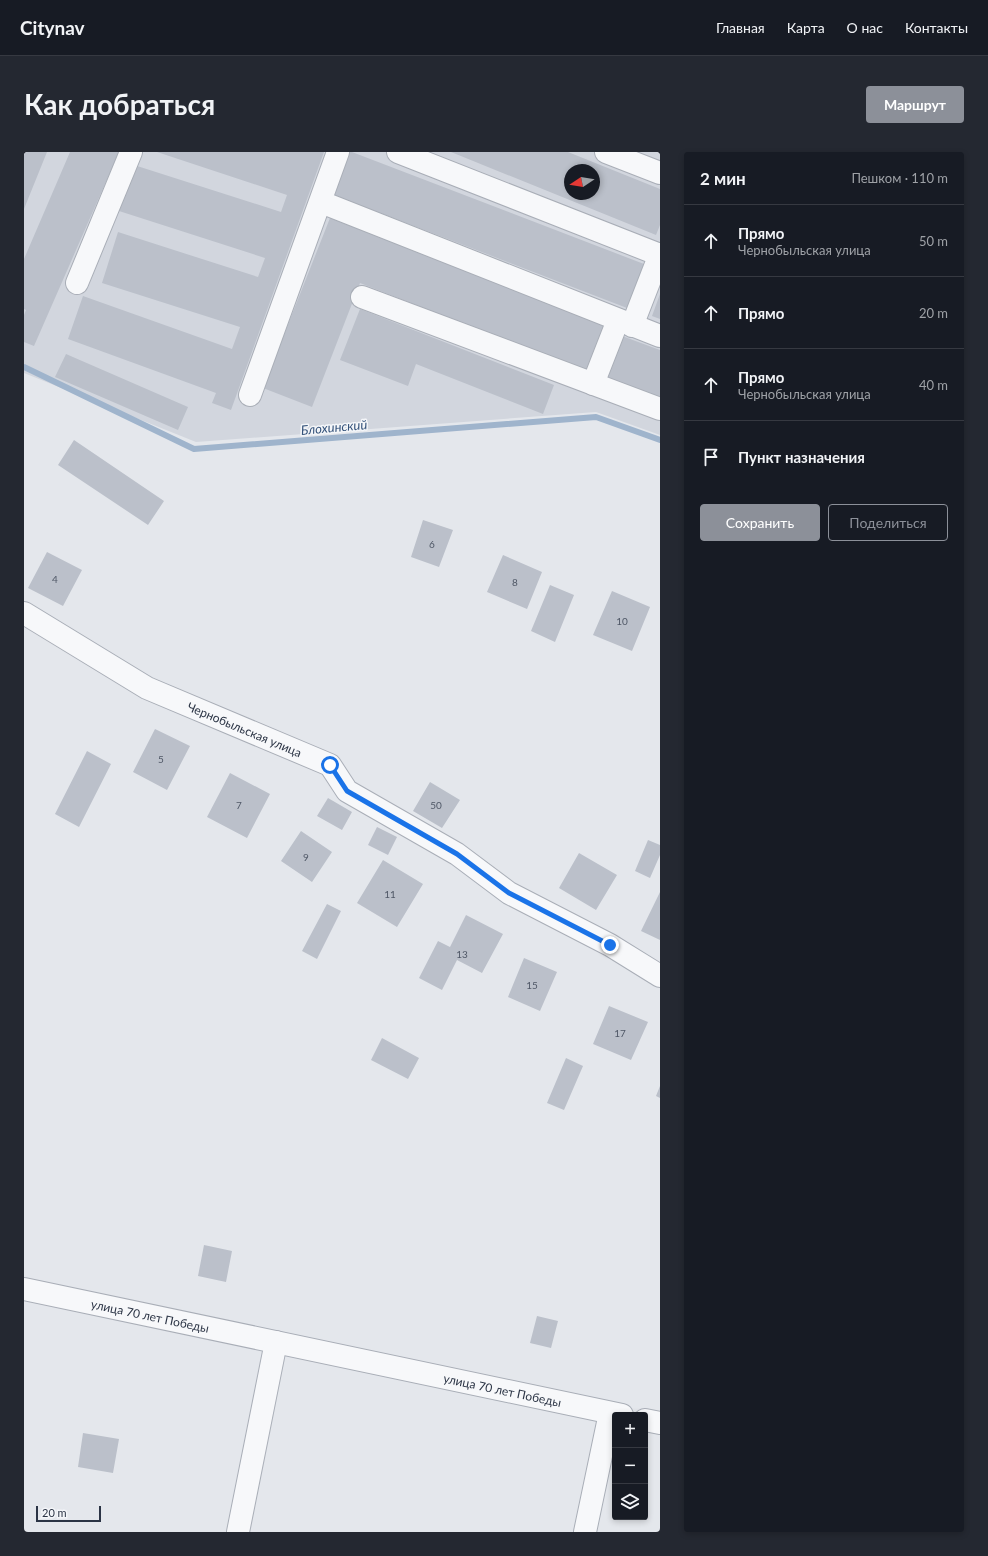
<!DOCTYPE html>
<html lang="ru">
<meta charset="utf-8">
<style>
body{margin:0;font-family:Lato,sans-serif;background:#242831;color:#f1f3f6}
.controls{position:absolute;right:12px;bottom:12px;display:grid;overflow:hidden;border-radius:4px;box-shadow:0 2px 6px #0003}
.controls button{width:36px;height:36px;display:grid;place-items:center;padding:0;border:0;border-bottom:1px solid #363941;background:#171b24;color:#f1f3f6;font:20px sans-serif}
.compass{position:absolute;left:540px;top:12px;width:36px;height:36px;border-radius:50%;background:#171b24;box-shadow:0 2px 6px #0003;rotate:258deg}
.scale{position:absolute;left:12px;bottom:10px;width:65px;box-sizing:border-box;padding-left:4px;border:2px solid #2b3445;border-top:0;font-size:11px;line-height:14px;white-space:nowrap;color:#2b3445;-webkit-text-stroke:3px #f4f6f9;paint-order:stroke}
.stop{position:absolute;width:12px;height:12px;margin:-9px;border:3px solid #1a73e8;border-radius:50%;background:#fff}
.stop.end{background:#1a73e8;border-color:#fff;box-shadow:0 1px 4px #0008}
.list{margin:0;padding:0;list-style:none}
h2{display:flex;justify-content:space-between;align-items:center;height:52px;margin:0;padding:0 16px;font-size:17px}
h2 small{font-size:13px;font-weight:400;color:#9ea1a6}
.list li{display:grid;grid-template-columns:26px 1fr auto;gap:12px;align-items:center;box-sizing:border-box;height:72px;padding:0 16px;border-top:1px solid #363941}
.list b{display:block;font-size:15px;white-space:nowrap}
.list p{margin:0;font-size:13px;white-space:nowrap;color:#9ea1a6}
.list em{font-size:13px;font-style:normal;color:#9ea1a6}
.actions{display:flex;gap:8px;padding:12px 16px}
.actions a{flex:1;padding:9px 0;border:1px solid #8c9099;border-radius:4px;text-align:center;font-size:14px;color:#8c9099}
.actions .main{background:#8c9099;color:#fff}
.icon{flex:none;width:22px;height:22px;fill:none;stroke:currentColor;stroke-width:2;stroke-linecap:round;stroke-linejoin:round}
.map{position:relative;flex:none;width:636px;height:1380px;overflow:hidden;border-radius:4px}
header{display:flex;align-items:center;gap:24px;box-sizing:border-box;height:56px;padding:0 20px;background:#171b24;border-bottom:1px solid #363941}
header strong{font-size:19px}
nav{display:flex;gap:22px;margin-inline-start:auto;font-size:14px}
.intro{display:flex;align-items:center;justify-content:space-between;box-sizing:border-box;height:96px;padding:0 24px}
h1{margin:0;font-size:28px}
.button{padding:10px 18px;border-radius:4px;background:#8c9099;color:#fff;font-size:14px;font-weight:700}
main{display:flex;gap:24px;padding:0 24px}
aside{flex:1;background:#171b24;border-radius:4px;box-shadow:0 2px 6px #0003}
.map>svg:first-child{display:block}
.built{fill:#d2d6de;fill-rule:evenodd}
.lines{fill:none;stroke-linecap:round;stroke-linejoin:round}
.stream{stroke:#9fb4cc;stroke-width:6}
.building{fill:#bbc0ca;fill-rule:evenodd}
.minor-casing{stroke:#a9aeb7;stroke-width:24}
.minor{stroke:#f7f8fa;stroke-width:22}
.route{stroke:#1a73e8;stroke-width:5}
.labels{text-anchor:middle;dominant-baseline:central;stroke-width:3;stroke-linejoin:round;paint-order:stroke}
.number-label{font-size:10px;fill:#4f5766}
.street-label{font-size:12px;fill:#2b3445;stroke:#f4f6f9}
.water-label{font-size:13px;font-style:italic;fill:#34527a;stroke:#f4f6f9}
</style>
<header>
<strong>Citynav</strong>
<nav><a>Главная</a><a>Карта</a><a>О нас</a><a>Контакты</a></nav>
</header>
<div class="intro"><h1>Как добраться</h1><a class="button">Маршрут</a></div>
<main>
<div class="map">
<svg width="636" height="1380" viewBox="0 0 636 1380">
<rect width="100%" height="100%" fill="#e4e7ec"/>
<!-- built -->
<path class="built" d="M0 0H636V283L572 260 172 290 0 221ZM546 18H570V42H546Z"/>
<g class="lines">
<!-- stream -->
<path class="stream" d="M0 215 170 297 572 265 636 288"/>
</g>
<!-- building -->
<path class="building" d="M0 0H23L0 57Z
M46 0H95L10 194 0 190V163L2 158 0 157V107Z
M133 0H300L207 258 188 251 192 241 44 187 59 144 208 197 216 175 78 131 94 80 234 125 241 106 95 59 110 13 257 60 263 43Z
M323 0H328L620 112 603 156 307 42Z
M427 0H544L636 37V73L632 83ZM546 18H570V42H546Z
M306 66 581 174 563 220 336 131 288 255 239 236Z
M636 142V167L628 164Z
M336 157 530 233 519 262 392 212 384 234 316 208Z
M598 184 636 198V249L581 229Z
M42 202 164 255 154 278 31 225Z
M50 288 140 349 124 373 34 313Z
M399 368 429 378 415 415 387 405Z
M23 400 58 418 39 454 4 436Z
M479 403 518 420 503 457 463 440Z
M526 433 550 443 531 490 507 479Z
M588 439 626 455 608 499 569 483Z
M131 577 166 594 143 638 109 620Z
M63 599 87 612 55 675 31 662Z
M206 621 246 642 223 686 183 665Z
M406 630 436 648 418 676 389 659Z
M304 646 328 660 318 678 293 664Z
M353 675 373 685 364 703 344 693Z
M277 679 308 700 288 730 257 709Z
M624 688 636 693V703L626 726 611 719Z
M555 701 593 723 572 758 535 736Z
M359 708 399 732 373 775 333 751Z
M636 740V788L617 779Z
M303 752 317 759 293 807 278 799Z
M442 763 479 782 458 821 433 808 418 838 395 826 414 789 426 795Z
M500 806 533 820 516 859 484 845Z
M585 854 624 870 607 908 569 892Z
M358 886 395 906 384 927 347 908Z
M542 906 559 914 540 958 523 951Z
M636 934V946L632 944Z
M180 1093 208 1099 202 1130 174 1124Z
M513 1164 534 1169 527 1196 506 1191Z
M59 1281 95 1287 89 1321 54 1315Z"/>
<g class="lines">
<defs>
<g id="minor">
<path d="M374 0 636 103"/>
<path d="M582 0 636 21"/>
<path d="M297 50 636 184"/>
<path d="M53 131 107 0"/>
<path d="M338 145 636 257"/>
<path d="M608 174 636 102"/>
<path d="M569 232 594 168"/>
<path d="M226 243 314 0"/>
<path id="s1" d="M0 461 123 536 306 613 323 639 433 702 485 741 586 793 636 824"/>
<path id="s2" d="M0 1137 598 1263"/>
<path d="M621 1268 636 1271"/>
<path d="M214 1380 252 1190"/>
<path d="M561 1380 586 1261"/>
</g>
</defs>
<!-- minor casing -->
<use href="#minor" class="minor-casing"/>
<!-- minor -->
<use href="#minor" class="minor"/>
</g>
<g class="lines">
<!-- route -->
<path class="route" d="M306 613 323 639 433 702 485 741 586 793"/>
</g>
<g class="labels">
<!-- number labels -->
<g class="number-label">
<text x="408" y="392">6</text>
<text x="31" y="427">4</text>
<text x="491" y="430">8</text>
<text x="598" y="469">10</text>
<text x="137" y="607">5</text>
<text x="215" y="653">7</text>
<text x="412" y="653">50</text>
<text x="282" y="705">9</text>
<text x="366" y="742">11</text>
<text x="438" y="802">13</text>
<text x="508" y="833">15</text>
<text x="596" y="881">17</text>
</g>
<!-- street labels -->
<g class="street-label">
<text stroke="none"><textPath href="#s1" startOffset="250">Чернобыльская улица</textPath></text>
<text stroke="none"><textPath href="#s2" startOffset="129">улица 70 лет Победы</textPath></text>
<text stroke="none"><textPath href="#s2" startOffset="489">улица 70 лет Победы</textPath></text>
</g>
<!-- water labels -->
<g class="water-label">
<text transform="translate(310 275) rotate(-5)">Блохинский</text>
</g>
</g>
</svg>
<div class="controls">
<button>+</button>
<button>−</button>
<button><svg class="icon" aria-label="layers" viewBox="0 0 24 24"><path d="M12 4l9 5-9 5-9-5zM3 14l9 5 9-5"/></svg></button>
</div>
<svg class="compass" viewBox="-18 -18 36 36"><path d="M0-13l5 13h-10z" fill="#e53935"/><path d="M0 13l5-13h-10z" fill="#9ea1a6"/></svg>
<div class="scale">20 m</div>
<div class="stop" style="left:306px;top:613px"></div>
<div class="stop end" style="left:586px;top:793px"></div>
</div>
<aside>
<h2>2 мин<small>Пешком · 110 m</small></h2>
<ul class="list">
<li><svg class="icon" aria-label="ahead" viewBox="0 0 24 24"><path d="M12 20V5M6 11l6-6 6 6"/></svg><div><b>Прямо</b><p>Чернобыльская улица</p></div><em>50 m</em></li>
<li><svg class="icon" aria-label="ahead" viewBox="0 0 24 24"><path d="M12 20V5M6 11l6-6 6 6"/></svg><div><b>Прямо</b></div><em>20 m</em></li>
<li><svg class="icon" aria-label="ahead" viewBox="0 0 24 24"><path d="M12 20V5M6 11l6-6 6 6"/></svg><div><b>Прямо</b><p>Чернобыльская улица</p></div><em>40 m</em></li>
<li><svg class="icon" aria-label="arrive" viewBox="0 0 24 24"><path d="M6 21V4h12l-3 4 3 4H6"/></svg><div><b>Пункт назначения</b></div></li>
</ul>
<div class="actions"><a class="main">Сохранить</a><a>Поделиться</a></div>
</aside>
</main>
